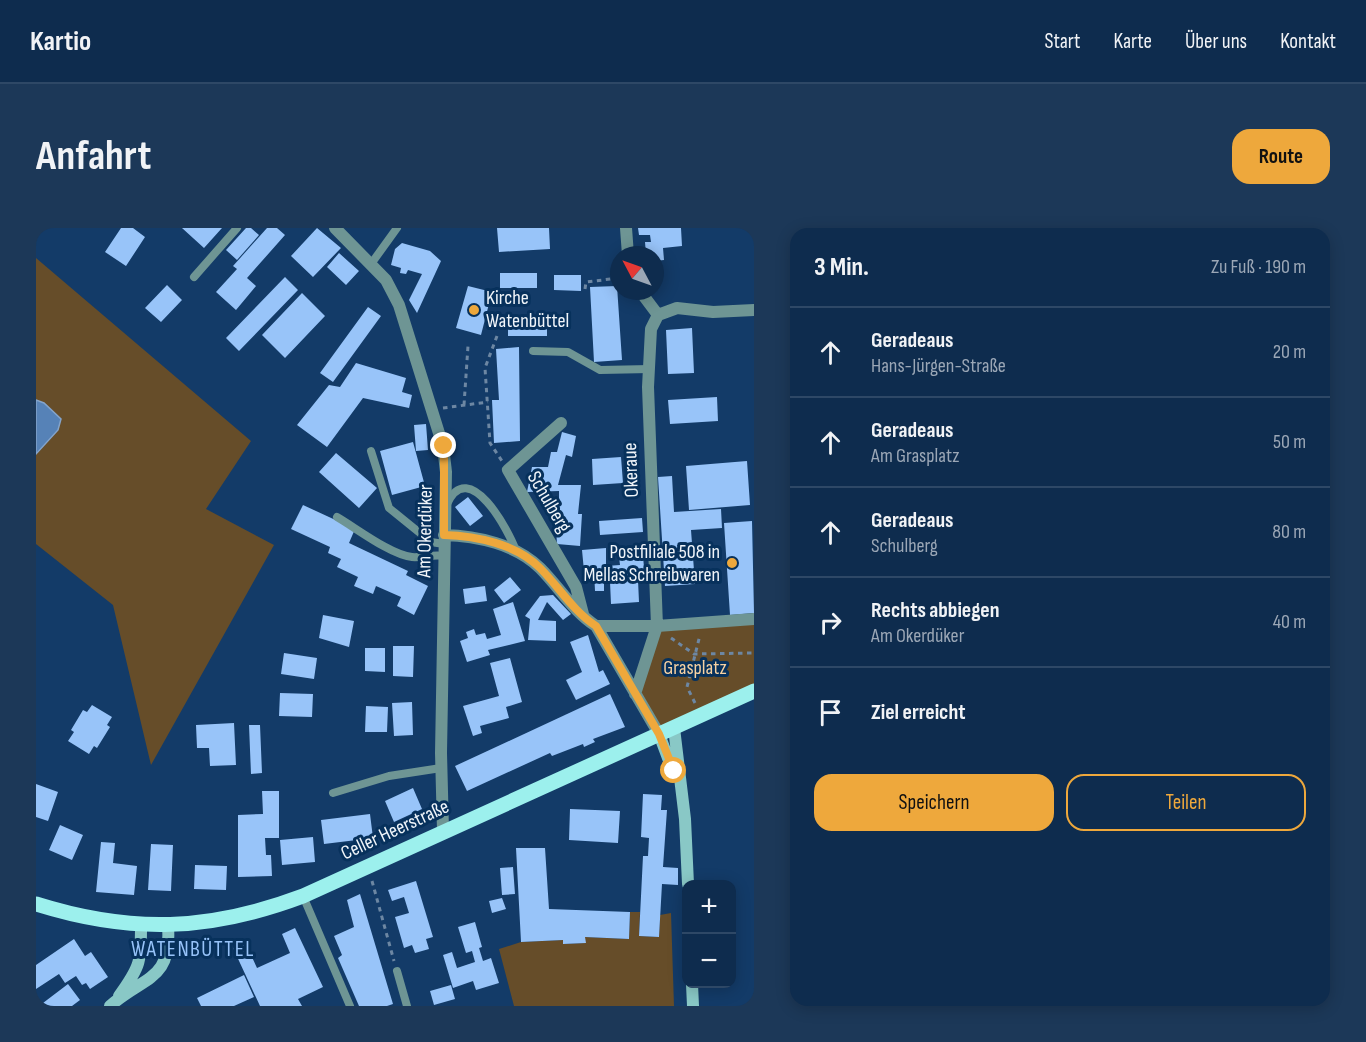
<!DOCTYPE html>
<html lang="de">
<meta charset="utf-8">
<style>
body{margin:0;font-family:"Sofia Sans Condensed",sans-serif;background:#1c3858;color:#f1f3f6}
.controls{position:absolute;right:18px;bottom:18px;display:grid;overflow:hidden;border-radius:12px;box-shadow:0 3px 15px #0003}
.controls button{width:54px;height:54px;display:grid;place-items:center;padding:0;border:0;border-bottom:2px solid #2e4866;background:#0e2c4e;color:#f1f3f6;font:30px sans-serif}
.compass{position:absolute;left:574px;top:18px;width:54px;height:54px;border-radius:50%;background:#0e2c4e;box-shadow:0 3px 15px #0003;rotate:311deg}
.stop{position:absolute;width:18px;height:18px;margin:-14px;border:4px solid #eea83c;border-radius:50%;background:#fff}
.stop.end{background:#eea83c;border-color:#fff;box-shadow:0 2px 6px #0008}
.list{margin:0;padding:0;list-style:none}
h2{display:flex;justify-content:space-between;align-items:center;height:78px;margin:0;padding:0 24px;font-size:26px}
h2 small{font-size:20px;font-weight:400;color:#9ba7b6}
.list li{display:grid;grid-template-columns:39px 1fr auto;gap:18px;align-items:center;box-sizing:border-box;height:90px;padding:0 24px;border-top:2px solid #2e4866}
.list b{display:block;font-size:22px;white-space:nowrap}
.list p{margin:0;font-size:20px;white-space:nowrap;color:#9ba7b6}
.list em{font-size:20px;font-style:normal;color:#9ba7b6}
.actions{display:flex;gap:12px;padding:18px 24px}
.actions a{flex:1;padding:14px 0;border:2px solid #eea83c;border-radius:18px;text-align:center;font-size:21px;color:#eea83c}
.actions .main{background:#eea83c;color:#111}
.icon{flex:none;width:33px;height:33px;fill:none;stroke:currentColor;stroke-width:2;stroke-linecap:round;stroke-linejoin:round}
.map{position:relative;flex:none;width:718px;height:778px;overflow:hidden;border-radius:18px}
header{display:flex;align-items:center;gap:36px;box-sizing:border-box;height:84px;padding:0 30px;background:#0e2c4e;border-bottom:2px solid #2e4866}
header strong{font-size:28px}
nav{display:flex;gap:33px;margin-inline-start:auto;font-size:21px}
.intro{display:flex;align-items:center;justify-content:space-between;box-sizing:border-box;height:144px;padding:0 36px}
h1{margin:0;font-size:42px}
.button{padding:15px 27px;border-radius:18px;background:#eea83c;color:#111;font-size:21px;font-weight:700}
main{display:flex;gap:36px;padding:0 36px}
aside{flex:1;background:#0e2c4e;border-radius:18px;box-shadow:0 3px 15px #0003}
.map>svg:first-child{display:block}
.green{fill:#664d29}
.water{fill:#5682b7;stroke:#84a4cb;stroke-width:1.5}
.building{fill:#98c4f9}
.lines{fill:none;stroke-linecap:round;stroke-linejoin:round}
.path{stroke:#6d87a3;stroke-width:3;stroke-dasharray:4.5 4.5;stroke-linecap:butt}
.lane{stroke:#6e9594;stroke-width:8}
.street{stroke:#6e9594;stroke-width:12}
.secondary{stroke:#89c8c6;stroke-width:12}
.primary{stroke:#9cf0ed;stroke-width:15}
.route{stroke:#eea83c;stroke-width:8}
.poi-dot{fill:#eea83c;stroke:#07315c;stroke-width:2}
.labels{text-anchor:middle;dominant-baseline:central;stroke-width:6;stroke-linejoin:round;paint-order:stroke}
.poi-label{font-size:20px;fill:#f0f5fa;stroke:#07315c;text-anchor:start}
.street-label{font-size:20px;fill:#f0f5fa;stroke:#07315c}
.park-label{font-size:20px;fill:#f8d2a2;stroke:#07315c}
.quarter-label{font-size:22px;letter-spacing:1.5px;fill:#97c3f9;stroke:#07315c}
</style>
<header>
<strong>Kartio</strong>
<nav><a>Start</a><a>Karte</a><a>Über uns</a><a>Kontakt</a></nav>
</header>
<div class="intro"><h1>Anfahrt</h1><a class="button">Route</a></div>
<main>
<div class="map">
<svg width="718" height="778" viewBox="0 0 718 778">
<rect width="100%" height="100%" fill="#133b68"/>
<!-- green -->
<path class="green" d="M0 30 215 213 170 281 238 317 115 537 77 377 0 316Z
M718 391V463L623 506 599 466 621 398Z
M594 684H604L603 708 623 709 624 687 635 685 638 778H478L463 721 485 714 527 712V716L549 715V709L593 711Z"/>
<!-- water -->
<path class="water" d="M0 172 8 175 25 191 22 202 0 226Z"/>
<!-- building -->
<path class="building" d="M85 0H97L109 9 90 38 69 24Z
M146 0H186L168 20Z
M210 0H215L223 7 201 32 190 22Z
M231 0H241L249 7 211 50 220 58 200 82 180 64 201 41 197 38Z
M281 0 305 20 277 49 255 28Z
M461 0H513L514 21 463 24Z
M602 0H645L646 18 627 20 628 32 619 33V27H610L609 14H615L614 7H603Z
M366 15 394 23 405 33 381 85 373 72 386 46 372 42 370 46 364 45 365 40 355 37 359 21Z
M303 25 323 43 310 57 291 39Z
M464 45H501V60H464Z
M518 47H545V63L518 62Z
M249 49 262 62 203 123 190 110Z
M131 57 146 72 125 94 109 80Z
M432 58 456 64 445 107 420 100Z
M581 58 586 132 558 134 554 59Z
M266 65 289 88 249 130 226 107Z
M332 79 345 88 297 154 284 145Z
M511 91V108H472V92Z
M656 100 658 145 632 146 630 102Z
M483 119 484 213 458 215 456 172H463L460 121Z
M320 135 370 150 366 164 376 167 373 180 327 170 291 219 261 197 293 157 304 159Z
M681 169 682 193 634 196 632 172Z
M390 196 392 222 380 223 378 197Z
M526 204 540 208 536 229 530 227 522 257H545L542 286H546L544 318 521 316 519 284 523 285V263L491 264 496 239H512L515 224H521Z
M377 214 389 258 356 267 344 223Z
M300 225 341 260 323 280 283 244Z
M585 229 587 255 557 257 556 231Z
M711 233 714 277 653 282 650 238Z
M636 248 638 284 685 281 686 300 655 302 659 356 629 358 622 249Z
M432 269 447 288 434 298 419 279Z
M267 277 319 301 313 315 372 343 370 347 392 358 378 387 361 378 365 369 340 358 337 366 318 358 322 349 301 339 305 331 292 325 294 319 255 301Z
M606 290 607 304 564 307 563 293Z
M716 293 718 385 694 387 688 295Z
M570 320V338L584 337 583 329 607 328 609 351 602 352 603 374 575 376 574 354H568V363H559L558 342 548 343 546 322Z
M474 349 485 362 468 375 458 362Z
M449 358 451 373 429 376 427 361Z
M517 367 535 386 527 392 511 374 502 392 520 393V413L492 412 494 391 489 388 504 368Z
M477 374 489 413 452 422 454 427 431 434 424 413 432 410 430 404 438 401 440 407 449 405 451 411 465 407 457 381Z
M287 387 318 393 313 419 283 410Z
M552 407 563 444 567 442 574 456 540 472 530 452 546 444 534 414Z
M357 418H378L377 449 357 448Z
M329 420H349V444L329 443Z
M248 425 281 430 278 451 245 446Z
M474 430 486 474 470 479 473 490 444 498 446 505 437 508 427 478 463 468 454 435Z
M244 465 277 466 276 489 243 488Z
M574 466 589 499 557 511 559 514 548 519 547 516 516 528 514 525 431 563 419 538Z
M376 474 377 507 358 508 356 475Z
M56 477 76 489 71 497 74 499 61 520 58 518 53 526 32 513 38 504 35 502 47 482 51 484Z
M330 478 352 479 351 504H329Z
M198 495 200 537 174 538 173 520H161L160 497Z
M213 497H224L226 545 215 546Z
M0 556 22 564 12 593 0 589Z
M377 560 386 581 358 594 349 573Z
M226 563H243V610H229L230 627H235L236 648 202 649V587L227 586Z
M607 566 626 567 625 582H631L627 639 642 640V657L626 656 623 709 603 708 607 628H612L613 610 605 609Z
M534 581 584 583 582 615 533 612Z
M334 586 337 610 288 616 285 592Z
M24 597 47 607 36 632 13 622Z
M277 609 279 634 246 637 244 612Z
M65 614 79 615 77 635 101 638 98 667 60 664Z
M115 616 137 617 135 663 112 662Z
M480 620H509L513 681 594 684 593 711 549 709 550 715 527 716V712L485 714Z
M159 637 191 638 190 662 158 661Z
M477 639 479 666 466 667 464 640Z
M380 653 397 709 390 711 393 721 379 725 376 717 368 720 359 689 373 685 368 669 356 673 352 662Z
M324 666 357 776 351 778H323L302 730 306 727 298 708 318 699 311 672Z
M466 670 470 681 456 685 453 673Z
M439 694 446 719 443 720 447 733 455 730 463 755 440 762 437 753 417 760 407 727 416 724 421 740 439 734 436 723 430 725 422 699Z
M259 700 287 759 262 771 266 778H224L197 720 209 714 221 740 254 725 246 706Z
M38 711 49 728 55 724 72 749 54 761 50 755 46 757 40 748 29 755 23 746 0 761V737Z
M208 747 218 769 198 778H165L161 770Z
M32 756 44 772 36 778H10L7 775Z
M415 757 419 771 398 777 394 763Z"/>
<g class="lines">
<!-- path -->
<path class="path" d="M549 61 550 54 583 50
M461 108 449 140 454 215 466 233
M428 177 432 118
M407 180 452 174
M635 410 658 426 718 425
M659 475 651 459 664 407
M336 653 358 733"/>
<!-- lane -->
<path class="lane" d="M335 36 361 0
M158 49 201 0
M497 123 532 124 564 142 614 141
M335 223 353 280 395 314 408 316
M411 276C433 228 473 303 480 323
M301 289C320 300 355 327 376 329 386 330 397 326 408 328
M297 565 353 548 405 540
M267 668 314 778
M361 743 371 778"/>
<!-- street -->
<path class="street" d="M299 0 350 52 363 77 407 218 410 244 405 525 407 602
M590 0 592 27
M622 87 641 80 677 84 718 82
M525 195 472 242 540 359 547 386
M408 307C441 308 480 316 504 340 523 359 537 383 560 398L623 506
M560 398H621L718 391
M599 466 621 398 612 159 615 101 622 87 604 63"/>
<!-- secondary -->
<path class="secondary" d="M638 500 649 591 652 656
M623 506 638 546
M656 756 657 778
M83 768C105 738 105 733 105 697
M74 778C108 748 136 753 132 698"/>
<!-- primary -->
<path class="primary" d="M0 676C95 706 174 703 267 668L718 463"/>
</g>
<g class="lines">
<!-- route -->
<path class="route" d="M408 218V307C441 308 480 316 504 340 523 359 537 383 560 398L623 506 638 543"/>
</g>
<!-- markers -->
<g class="poi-dot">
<circle cx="438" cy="82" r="6"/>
<circle cx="696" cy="335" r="6"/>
</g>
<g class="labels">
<!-- poi labels -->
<g class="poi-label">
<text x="450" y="70">Kirche<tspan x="450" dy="23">Watenbüttel</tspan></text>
<text x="684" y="324" text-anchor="end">Postfiliale 508 in<tspan x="684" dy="23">Mellas Schreibwaren</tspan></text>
</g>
<!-- street labels -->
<g class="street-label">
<text transform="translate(595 242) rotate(-92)">Okeraue</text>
<text transform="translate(513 274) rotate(60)">Schulberg</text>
<text transform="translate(389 303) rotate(-89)">Am Okerdüker</text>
<text transform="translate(359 602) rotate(-25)">Celler Heerstraße</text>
</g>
<!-- park labels -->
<g class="park-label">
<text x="659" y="440">Grasplatz</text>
</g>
<!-- quarter labels -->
<g class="quarter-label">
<text x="157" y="721">WATENBÜTTEL</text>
</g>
</g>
</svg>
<div class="controls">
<button>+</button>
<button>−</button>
</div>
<svg class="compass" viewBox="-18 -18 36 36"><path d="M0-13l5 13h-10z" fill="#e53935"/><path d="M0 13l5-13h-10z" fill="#9ba7b6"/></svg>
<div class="stop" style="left:638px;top:543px"></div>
<div class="stop end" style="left:408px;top:218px"></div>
</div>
<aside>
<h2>3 Min.<small>Zu Fuß · 190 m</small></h2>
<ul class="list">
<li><svg class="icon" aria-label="ahead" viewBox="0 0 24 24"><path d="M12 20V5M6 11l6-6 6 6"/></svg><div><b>Geradeaus</b><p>Hans-Jürgen-Straße</p></div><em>20 m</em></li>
<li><svg class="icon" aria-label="ahead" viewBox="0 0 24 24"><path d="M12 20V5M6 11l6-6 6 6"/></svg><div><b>Geradeaus</b><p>Am Grasplatz</p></div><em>50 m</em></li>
<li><svg class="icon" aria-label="ahead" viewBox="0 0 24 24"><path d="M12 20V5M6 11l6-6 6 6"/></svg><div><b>Geradeaus</b><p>Schulberg</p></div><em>80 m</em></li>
<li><svg class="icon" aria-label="right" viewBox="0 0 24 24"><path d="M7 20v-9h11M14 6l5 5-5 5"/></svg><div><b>Rechts abbiegen</b><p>Am Okerdüker</p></div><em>40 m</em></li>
<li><svg class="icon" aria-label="arrive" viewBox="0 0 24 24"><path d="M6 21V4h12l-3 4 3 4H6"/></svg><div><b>Ziel erreicht</b></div></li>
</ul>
<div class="actions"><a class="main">Speichern</a><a>Teilen</a></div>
</aside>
</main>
